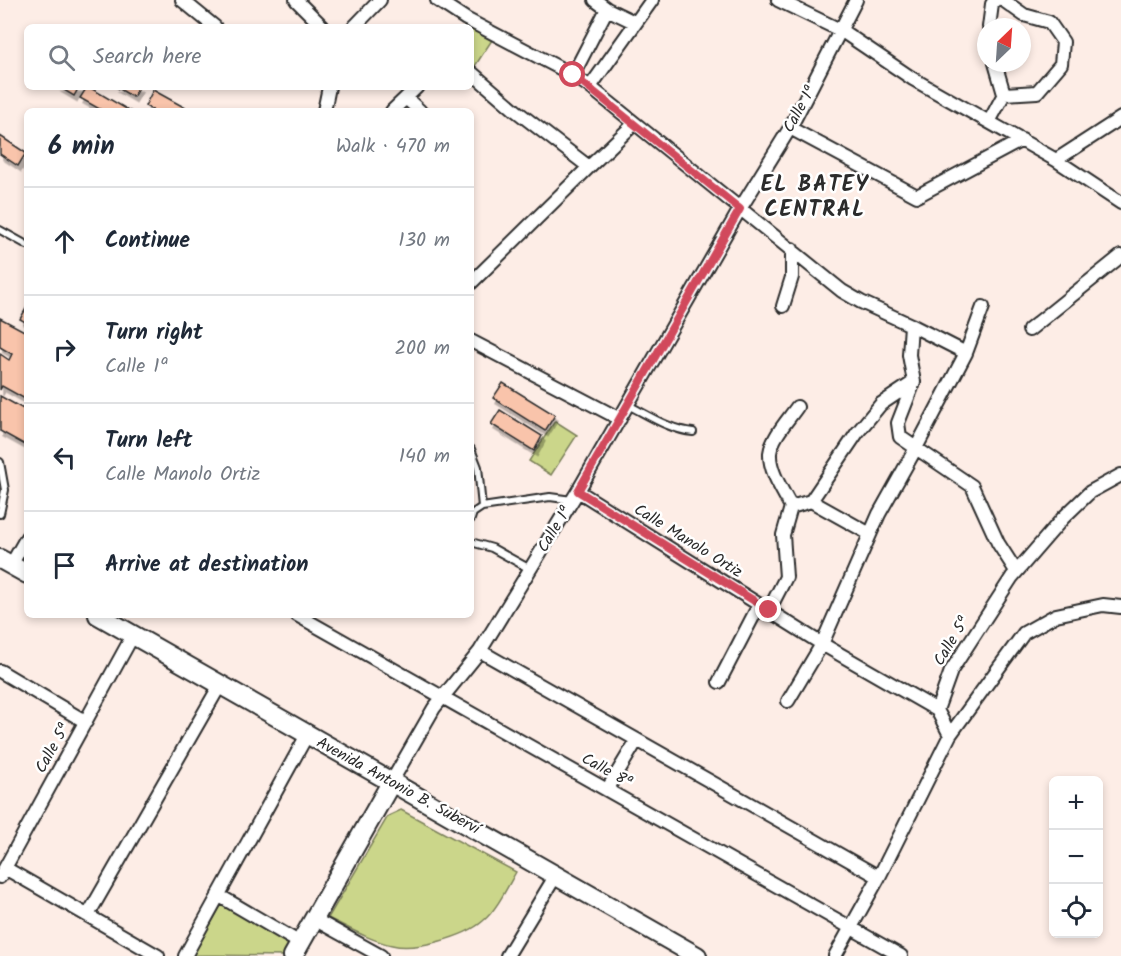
<!DOCTYPE html>
<meta charset="utf-8">
<style>
body{margin:0;font-family:Kalam,sans-serif;background:#f2f2f3;color:#1f2937}
.controls{position:absolute;right:18px;bottom:18px;display:grid;overflow:hidden;border-radius:9px;box-shadow:0 3px 9px #0003}
.controls button{width:54px;height:54px;display:grid;place-items:center;padding:0;border:0;border-bottom:2px solid #e0e1e3;background:#fff;color:#1f2937;font:30px sans-serif}
.compass{position:absolute;left:977px;top:18px;width:54px;height:54px;border-radius:50%;background:#fff;box-shadow:0 3px 9px #0003;rotate:25deg}
.stop{position:absolute;width:18px;height:18px;margin:-14px;border:4px solid #d1495b;border-radius:50%;background:#fff}
.stop.end{background:#d1495b;border-color:#fff;box-shadow:0 2px 6px #0008}
.list{margin:0;padding:0;list-style:none}
h2{display:flex;justify-content:space-between;align-items:center;height:78px;margin:0;padding:0 24px;font-size:26px}
h2 small{font-size:20px;font-weight:400;color:#747a83}
.list li{display:grid;grid-template-columns:39px 1fr auto;gap:18px;align-items:center;box-sizing:border-box;height:108px;padding:0 24px;border-top:2px solid #e0e1e3}
.list b{display:block;font-size:22px;white-space:nowrap}
.list p{margin:0;font-size:20px;white-space:nowrap;color:#747a83}
.list em{font-size:20px;font-style:normal;color:#747a83}
.icon{flex:none;width:33px;height:33px;fill:none;stroke:currentColor;stroke-width:2;stroke-linecap:round;stroke-linejoin:round}
.map{position:relative;flex:none;width:1121px;height:956px;overflow:hidden}
.search{position:absolute;background:#fff;box-shadow:0 3px 9px #0003;left:24px;top:24px;width:450px;height:66px;display:flex;align-items:center;gap:15px;box-sizing:border-box;padding:0 21px;border-radius:9px;color:#747a83;font-size:22px}
.panel{position:absolute;background:#fff;box-shadow:0 3px 9px #0003;left:24px;top:108px;width:450px;height:510px;border-radius:9px}
.map>svg:first-child{display:block}
.green{fill:#cbd68a;stroke:#7b805a;stroke-width:1.5}
.building{fill:#f9c4ab;stroke:#2b2b2b;stroke-width:1.5;filter:url(#shadow)}
.lines{fill:none;stroke-linecap:round;stroke-linejoin:round}
.lane-casing{stroke:#2b2b2b;stroke-width:10}
.street-casing{stroke:#2b2b2b;stroke-width:16}
.secondary-casing{stroke:#2b2b2b;stroke-width:22}
.lane{stroke:#fff;stroke-width:6}
.street{stroke:#fff;stroke-width:12}
.secondary{stroke:#fff;stroke-width:18}
.route{stroke:#d1495b;stroke-width:8}
.labels{text-anchor:middle;dominant-baseline:central;stroke-width:5;stroke-linejoin:round;paint-order:stroke}
.street-label{font-size:16px;fill:#2b2b2b;stroke:#fff}
.district-label{font-size:22px;font-weight:bold;letter-spacing:1.5px;fill:#2b2b2b;stroke:#fff}
</style>
<div class="map">
<svg width="1121" height="956" viewBox="0 0 1121 956">
<defs>
<filter id="shadow"><feDropShadow dx="3" dy="5.5" stdDeviation="0" flood-color="#0004"/></filter>
</defs>
<rect width="100%" height="100%" fill="#fdede6"/>
<filter id="ink" filterUnits="userSpaceOnUse"><feTurbulence type="fractalNoise" baseFrequency=".0167" numOctaves="2"/><feDisplacementMap in="SourceGraphic" scale="12" xChannelSelector="R" yChannelSelector="G"/><feConvolveMatrix kernelMatrix="1 2 1 2 8 2 1 2 1" color-interpolation-filters="sRGB"/></filter>
<g filter="url(#ink)">
<!-- green -->
<path class="green" d="M467 23 494 37 473 69 471 67V27H464Z
M555 421 577 435 551 475 529 461Z
M401 810 516 872C508 886 496 911 483 921 465 937 415 951 392 945 369 940 349 928 328 918L388 816Z
M222 904 294 945 287 956 193 955Z"/>
<!-- building -->
<path class="building" d="M59 87H79L74 96Z
M87 87H89L130 111H103L80 98Z
M116 87H139L133 97Z
M153 90 191 111H154L145 106Z
M0 136 26 153 18 166 0 154Z
M27 307V323L20 319Z
M0 318 26 332 27 330V400L2 386 0 390V354L9 360 12 354 0 347Z
M503 383 555 415 545 431 493 398Z
M0 396 27 411V446L0 431Z
M500 410 542 436 534 451 491 424Z"/>
<g class="lines">
<defs>
<path id="lane" d="M0 230 27 245
M628 405C648 415 670 430 693 432
M471 449 478 467 482 507 473 513 471 519
M0 462 5 490 0 514
M482 507 550 497 572 500
M471 542 492 548 530 569"/>
<path id="street" d="M182 0 215 27
M296 0 323 27
M437 0 466 19 573 75 590 87 842 291 861 302 911 325 909 355 914 382 898 423 900 437 916 448 966 353 983 307
M595 0 607 9 634 22
M778 0 842 31 913 79 1056 160 1121 203
M1003 0 1024 15 1049 22 1063 42 1061 64 1037 92 1004 94
M354 27 380 0
M989 27 992 4 995 0
M471 72 515 110 589 167
M573 75 607 9
M590 87 652 0
M406 98 420 111
M324 111 329 87
M392 111 417 87
M989 122 1004 94 995 63
M790 128 917 196 1022 140
M1056 160 1121 118
M471 283 589 167 634 124
M783 306 792 277V249
M911 325 966 353
M1029 330 1121 256
M471 341 620 419
M578 491 822 644 937 710
M811 501 870 534
M791 507 811 501 857 433 881 404 914 382
M11 565 27 537
M769 610 786 577 783 535 791 507C783 491 769 471 770 453 772 437 788 420 797 407
M297 615 901 956
M480 651 879 877
M0 671 86 722
M719 682 759 605
M788 701 822 644 879 514 916 448 972 486 998 543 1016 571
M950 735 937 710 951 671 1012 577 1063 518 1090 492 1121 475
M392 781 434 708 480 651 578 491 740 209 790 128 856 0
M607 790 637 740
M5 868 158 956
M0 877 133 635
M218 895 300 943
M88 915 220 685
M314 919 381 956
M185 956 307 735
M507 956 556 875
M835 956 879 877 950 735 1024 633 1056 615 1103 605 1121 607"/>
<path id="secondary" d="M0 559 27 574
M98 615 697 956
M293 956 392 781"/>
</defs>
<!-- lane casing -->
<use href="#lane" class="lane-casing"/>
<!-- street casing -->
<use href="#street" class="street-casing"/>
<!-- secondary casing -->
<use href="#secondary" class="secondary-casing"/>
<!-- lane -->
<use href="#lane" class="lane"/>
<!-- street -->
<use href="#street" class="street"/>
<!-- secondary -->
<use href="#secondary" class="secondary"/>
</g>
</g>
<g class="lines" filter="url(#ink)">
<!-- route -->
<path class="route" d="M573 75 740 209 578 491 769 610"/>
</g>
<g class="labels">
<!-- street labels -->
<g class="street-label">
<text transform="translate(800 109) rotate(-61)">Calle 1ª</text>
<text transform="translate(555 529) rotate(-59)">Calle 1ª</text>
<text transform="translate(688 541) rotate(32)">Calle Manolo Ortiz</text>
<text transform="translate(952 641) rotate(-59)">Calle 5ª</text>
<text transform="translate(53 748) rotate(-61)">Calle 5ª</text>
<text transform="translate(607 771) rotate(29)">Calle 8ª</text>
<text transform="translate(398 786) rotate(29)">Avenida Antonio B. Suberví</text>
</g>
<!-- district labels -->
<g class="district-label">
<text x="815" y="185">EL BATEY<tspan x="815" dy="25">CENTRAL</tspan></text>
</g>
</g>
</svg>
<div class="controls">
<button>+</button>
<button>−</button>
<button><svg class="icon" aria-label="locate" viewBox="0 0 24 24"><circle cx="12" cy="12" r="6"/><path d="M12 2v4M12 18v4M2 12h4M18 12h4"/></svg></button>
</div>
<svg class="compass" viewBox="-18 -18 36 36"><path d="M0-13l5 13h-10z" fill="#e53935"/><path d="M0 13l5-13h-10z" fill="#747a83"/></svg>
<div class="stop" style="left:573px;top:75px"></div>
<div class="stop end" style="left:769px;top:610px"></div>
<div class="search"><svg class="icon" aria-label="search" viewBox="0 0 24 24"><circle cx="10" cy="10" r="6"/><path d="M15 15l6 6"/></svg>Search here</div>
<section class="panel">
<h2>6 min<small>Walk · 470 m</small></h2>
<ul class="list">
<li><svg class="icon" aria-label="ahead" viewBox="0 0 24 24"><path d="M12 20V5M6 11l6-6 6 6"/></svg><div><b>Continue</b></div><em>130 m</em></li>
<li><svg class="icon" aria-label="right" viewBox="0 0 24 24"><path d="M7 20v-9h11M14 6l5 5-5 5"/></svg><div><b>Turn right</b><p>Calle 1ª</p></div><em>200 m</em></li>
<li><svg class="icon" aria-label="left" viewBox="0 0 24 24"><path d="M17 20v-9H6M10 6l-5 5 5 5"/></svg><div><b>Turn left</b><p>Calle Manolo Ortiz</p></div><em>140 m</em></li>
<li><svg class="icon" aria-label="arrive" viewBox="0 0 24 24"><path d="M6 21V4h12l-3 4 3 4H6"/></svg><div><b>Arrive at destination</b></div></li>
</ul>
</section>
</div>
